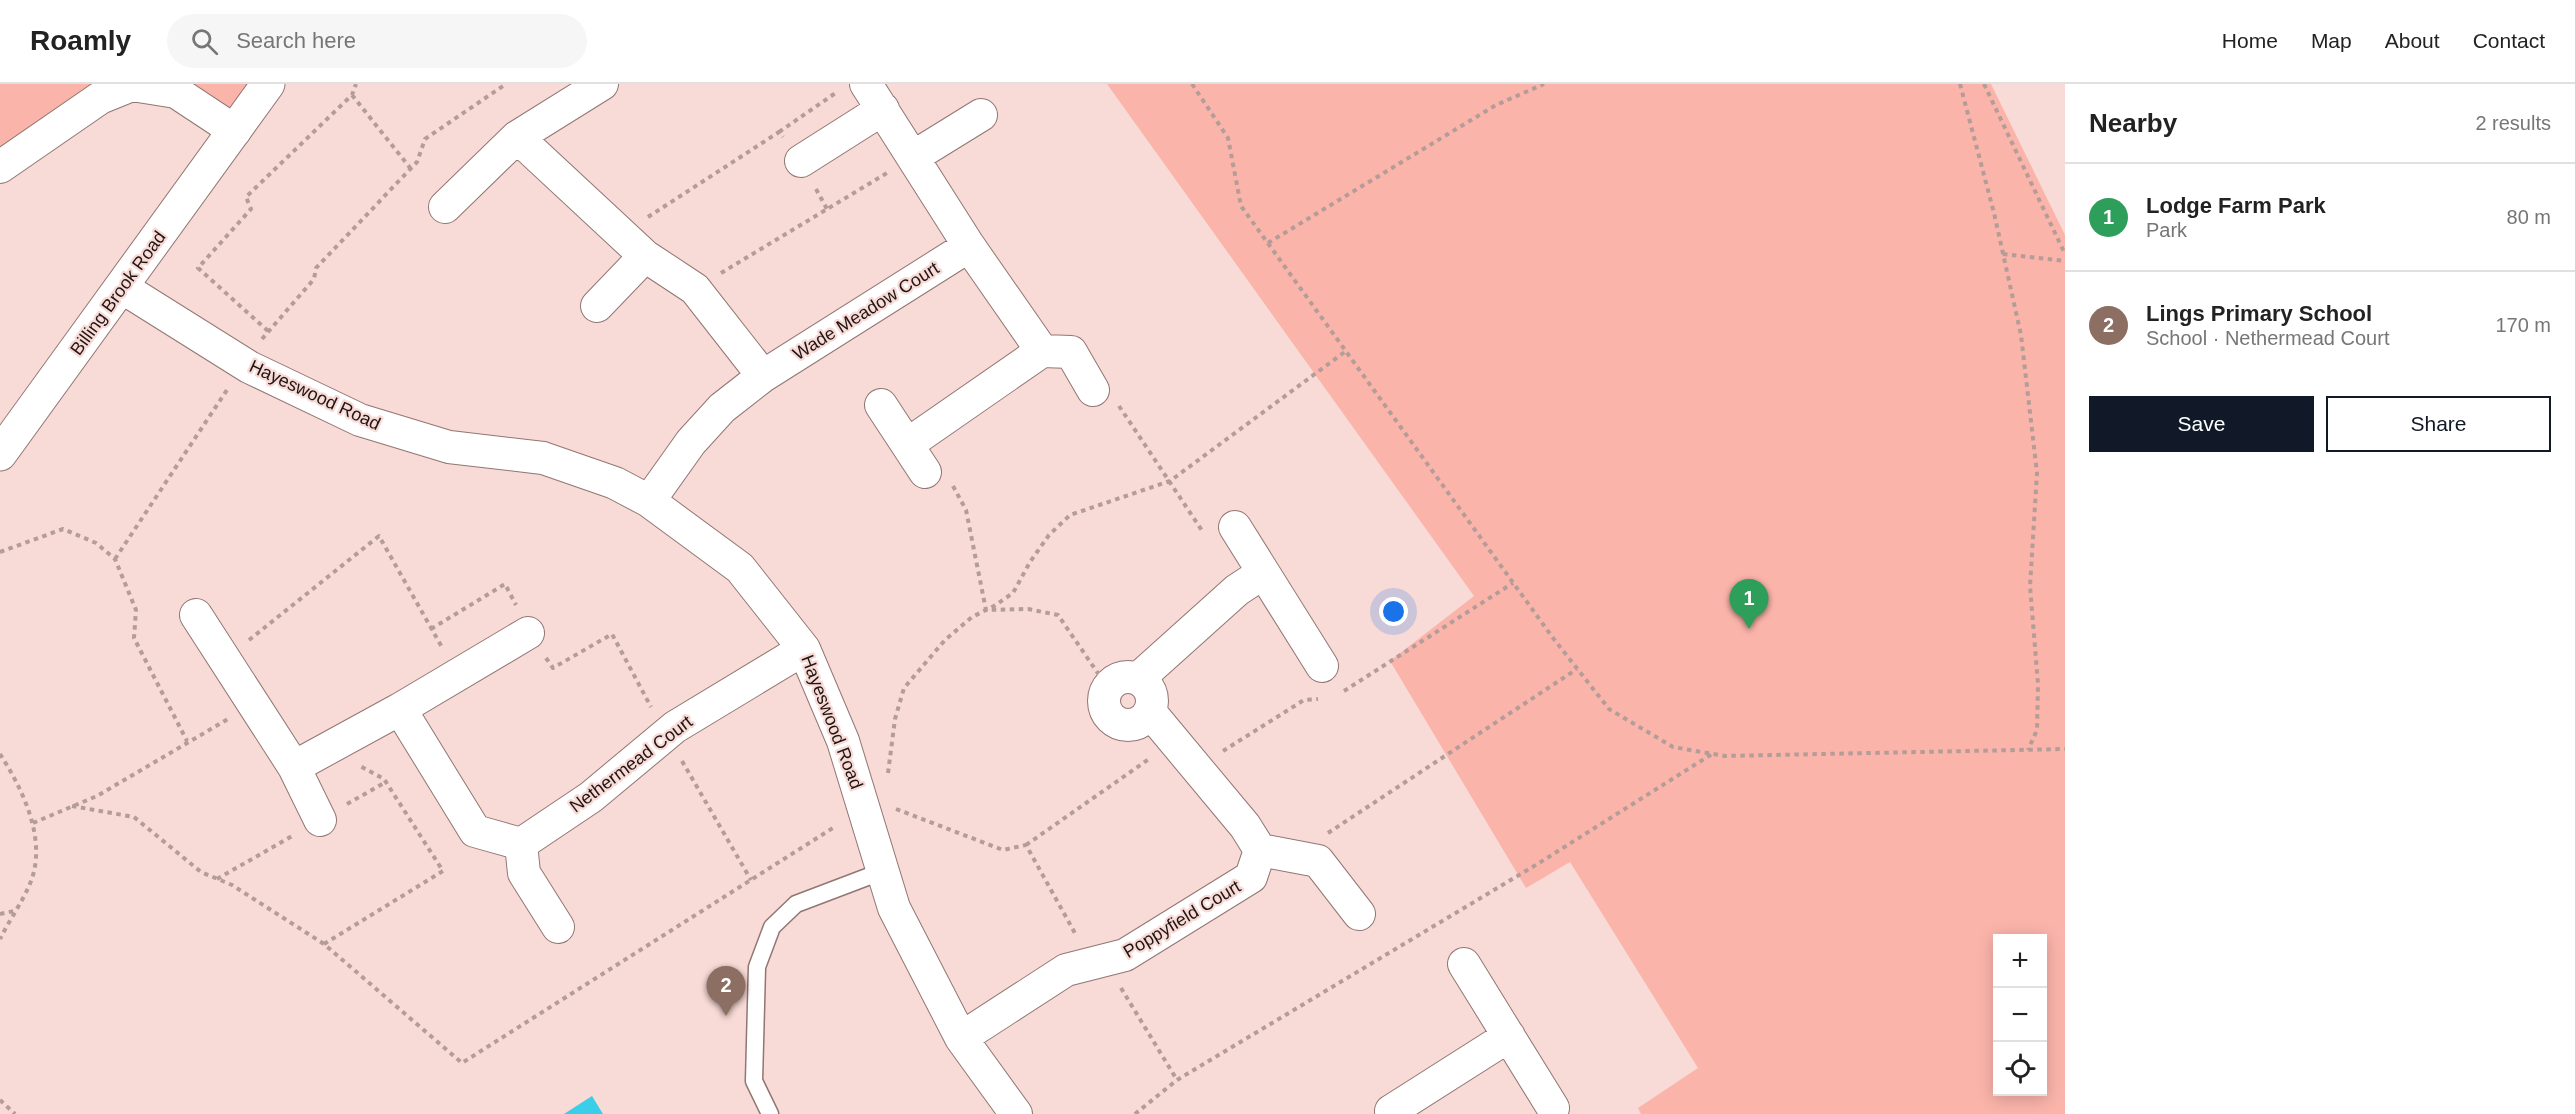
<!DOCTYPE html>
<meta charset="utf-8">
<style>
body{margin:0;font-family:Arial,sans-serif;background:#f6f6f6;color:#222}
.controls{position:absolute;right:18px;bottom:18px;display:grid;overflow:hidden;border-radius:0px;box-shadow:0 3px 15px #0003}
.controls button{width:54px;height:54px;display:grid;place-items:center;padding:0;border:0;border-bottom:2px solid #e0e0e0;background:#fff;color:#222;font:30px sans-serif}
.you{position:absolute;left:1394px;top:528px;width:21px;height:21px;margin:-15px;border:4px solid #fff;border-radius:50%;background:#1a73e8;box-shadow:0 0 0 9px #1a73e833}
.badge{display:grid;place-items:center;width:39px;height:39px;border-radius:50%;background:#111827;color:#fff;font-size:20px;font-weight:700}
.pin{position:absolute;translate:-50% -50px;filter:drop-shadow(0 2px 3px #0008)}
.pin::after{content:'';position:absolute;top:32px;width:21px;height:18px;background:inherit;clip-path:polygon(0 0,100% 0,50% 100%)}
.list{margin:0;padding:0;list-style:none}
h2{display:flex;justify-content:space-between;align-items:center;height:78px;margin:0;padding:0 24px;font-size:26px}
h2 small{font-size:20px;font-weight:400;color:#767676}
.list li{display:grid;grid-template-columns:39px 1fr auto;gap:18px;align-items:center;box-sizing:border-box;height:108px;padding:0 24px;border-top:2px solid #e0e0e0}
.list b{display:block;font-size:22px;white-space:nowrap}
.list p{margin:0;font-size:20px;white-space:nowrap;color:#767676}
.list em{font-size:20px;font-style:normal;color:#767676}
.actions{display:flex;gap:12px;padding:18px 24px}
.actions a{flex:1;padding:14px 0;border:2px solid #111827;border-radius:0px;text-align:center;font-size:21px;color:#111827}
.actions .main{background:#111827;color:#fff}
.icon{flex:none;width:33px;height:33px;fill:none;stroke:currentColor;stroke-width:2;stroke-linecap:round;stroke-linejoin:round}
.map{position:relative;flex:none;width:2065px;height:1030px;overflow:hidden}
header{display:flex;align-items:center;gap:36px;box-sizing:border-box;height:84px;padding:0 30px;background:#fff;border-bottom:2px solid #e0e0e0}
header strong{font-size:28px}
nav{display:flex;gap:33px;margin-inline-start:auto;font-size:21px}
.search{width:420px;height:54px;background:#f6f6f6;display:flex;align-items:center;gap:15px;box-sizing:border-box;padding:0 21px;border-radius:33px;color:#767676;font-size:22px}
main{display:flex}
aside{flex:1;background:#fff}
.map>svg:first-child{display:block}
.green{fill:#fbb4aa;fill-rule:evenodd}
.building{fill:#3bcee9}
.lines{fill:none;stroke-linecap:round;stroke-linejoin:round}
.lane-casing{stroke:#917672;stroke-width:19}
.street-casing{stroke:#917672;stroke-width:34}
.secondary-casing{stroke:#917672;stroke-width:35}
.path{stroke:#b49c99;stroke-width:4;stroke-dasharray:4.5 4.5;stroke-linecap:butt}
.lane{stroke:#fff;stroke-width:16}
.street{stroke:#fff;stroke-width:32}
.secondary{stroke:#fff;stroke-width:33}
.labels{text-anchor:middle;dominant-baseline:central;stroke-width:4.5;stroke-linejoin:round;paint-order:stroke}
.street-label{font-size:18px;fill:#1f1513;stroke:#f8dad6}
</style>
<header>
<strong>Roamly</strong>
<div class="search"><svg class="icon" aria-label="search" viewBox="0 0 24 24"><circle cx="10" cy="10" r="6"/><path d="M15 15l6 6"/></svg>Search here</div>
<nav><a>Home</a><a>Map</a><a>About</a><a>Contact</a></nav>
</header>
<main>
<div class="map">
<svg width="2065" height="1030" viewBox="0 0 2065 1030">
<rect width="100%" height="100%" fill="#f8dad6"/>
<!-- green -->
<path class="green" d="M0 0H269L235 47 132 1 0 83Z
M1107 0H1991L2065 151V1030H1641L1638 1024 1698 984 1570 778 1526 804 1390 577 1474 512ZM1998 854H2042V1008H1998Z"/>
<!-- building -->
<path class="building" d="M592 1012 603 1030H564Z"/>
<g class="lines">
<defs>
<path id="lane" d="M770 1030 754 997 757 883 772 843 796 820 883 787"/>
<path id="street" d="M866 0 969 162 1042 267 1071 268 1093 306
M517 53 645 172 695 205 763 292
M913 73 981 31
M801 77 883 25
M0 83 100 14 132 1 176 8 235 47
M445 123 517 53 602 0
M123 204 249 283 360 336 449 363 543 374 615 399 649 417 740 484 804 565 843 657 894 824 961 954 1016 1030
M597 222 645 172
M881 321 925 388
M908 360 1042 267
M649 417 691 358 722 324 763 292 969 162
M1235 443 1322 582
M196 531 294 683 320 736
M1104 617a24 24 0 1 1 48 0a24 24 0 1 1-48 0Z
M1138 595 1237 506 1263 489
M400 625 475 747 521 760 591 713 675 643 804 565
M294 683 400 625 528 549
M521 760 524 789 558 843
M1260 766 1318 777 1359 830
M1464 880 1553 1024
M961 954 1066 886 1125 871 1251 793 1260 766 1245 742 1150 628
M1393 1030 1391 1027 1509 952"/>
<path id="secondary" d="M0 370 268 0"/>
</defs>
<!-- lane casing -->
<use href="#lane" class="lane-casing"/>
<!-- street casing -->
<use href="#street" class="street-casing"/>
<!-- secondary casing -->
<use href="#secondary" class="secondary-casing"/>
<!-- path -->
<path class="path" d="M1192 0 1228 54 1241 122 1553 554 1609 625 1673 663 1725 672 2065 665
M1960 0 1994 129 2021 251 2037 389 2030 502 2038 600 2037 646 2028 666
M1984 0 2065 170
M352 11 411 85
M779 48 837 8
M816 105 827 125
M648 133 779 48 783 53
M1268 159 1496 21 1544 0
M2003 170 2065 177
M721 189 887 89
M268 247 198 184 251 125 246 113 352 11 356 0
M262 255 314 195 316 184 417 78 425 55 506 0
M1119 322 1203 448
M953 402 966 426 986 526 1028 525 1058 531 1106 601
M0 468 63 445 96 459 115 475 136 526 134 554 187 657
M115 475 227 306
M431 545 505 500 516 521
M249 556 379 452 443 565
M546 574 553 584 612 550 651 623
M1344 607 1513 499
M1223 667 1304 616 1318 615
M0 670C23 706 49 758 29 802 21 820 9 837 0 855
M682 677 751 796
M888 689 895 635 904 604 945 556 972 533 994 522 1013 509 1030 478 1049 451 1070 431 1170 397 1346 267
M347 720 386 698
M72 722 134 733 201 788 232 801 324 860 462 979 836 742
M896 725 1003 766 1026 761 1076 851
M33 739 97 712 228 635
M1328 749 1577 585
M1026 761 1149 675
M217 795 294 751
M0 830 14 827
M324 860 443 787 384 695 360 682
M1121 904 1177 996
M0 1016 15 1030
M1135 1030 1177 996 1539 779 1712 670"/>
<!-- lane -->
<use href="#lane" class="lane"/>
<!-- street -->
<use href="#street" class="street"/>
<!-- secondary -->
<use href="#secondary" class="secondary"/>
</g>
<g class="labels">
<!-- street labels -->
<g class="street-label">
<text transform="translate(118 209) rotate(-54)">Billing Brook Road</text>
<text transform="translate(866 227) rotate(-32)">Wade Meadow Court</text>
<text transform="translate(315 311) rotate(25)">Hayeswood Road</text>
<text transform="translate(832 638) rotate(69)">Hayeswood Road</text>
<text transform="translate(631 680) rotate(-37)">Nethermead Court</text>
<text transform="translate(1182 835) rotate(-31)">Poppyfield Court</text>
</g>
</g>
</svg>
<div class="controls">
<button>+</button>
<button>−</button>
<button><svg class="icon" aria-label="locate" viewBox="0 0 24 24"><circle cx="12" cy="12" r="6"/><path d="M12 2v4M12 18v4M2 12h4M18 12h4"/></svg></button>
</div>
<div class="you"></div>
<div class="pin badge" style="left:1749px;top:545px;background:#2e9e5b">1</div>
<div class="pin badge" style="left:726px;top:932px;background:#8d6e63">2</div>
</div>
<aside>
<h2>Nearby<small>2 results</small></h2>
<ul class="list">
<li><span class="badge" style="background:#2e9e5b">1</span><div><b>Lodge Farm Park</b><p>Park</p></div><em>80 m</em></li>
<li><span class="badge" style="background:#8d6e63">2</span><div><b>Lings Primary School</b><p>School · Nethermead Court</p></div><em>170 m</em></li>
</ul>
<div class="actions"><a class="main">Save</a><a>Share</a></div>
</aside>
</main>
